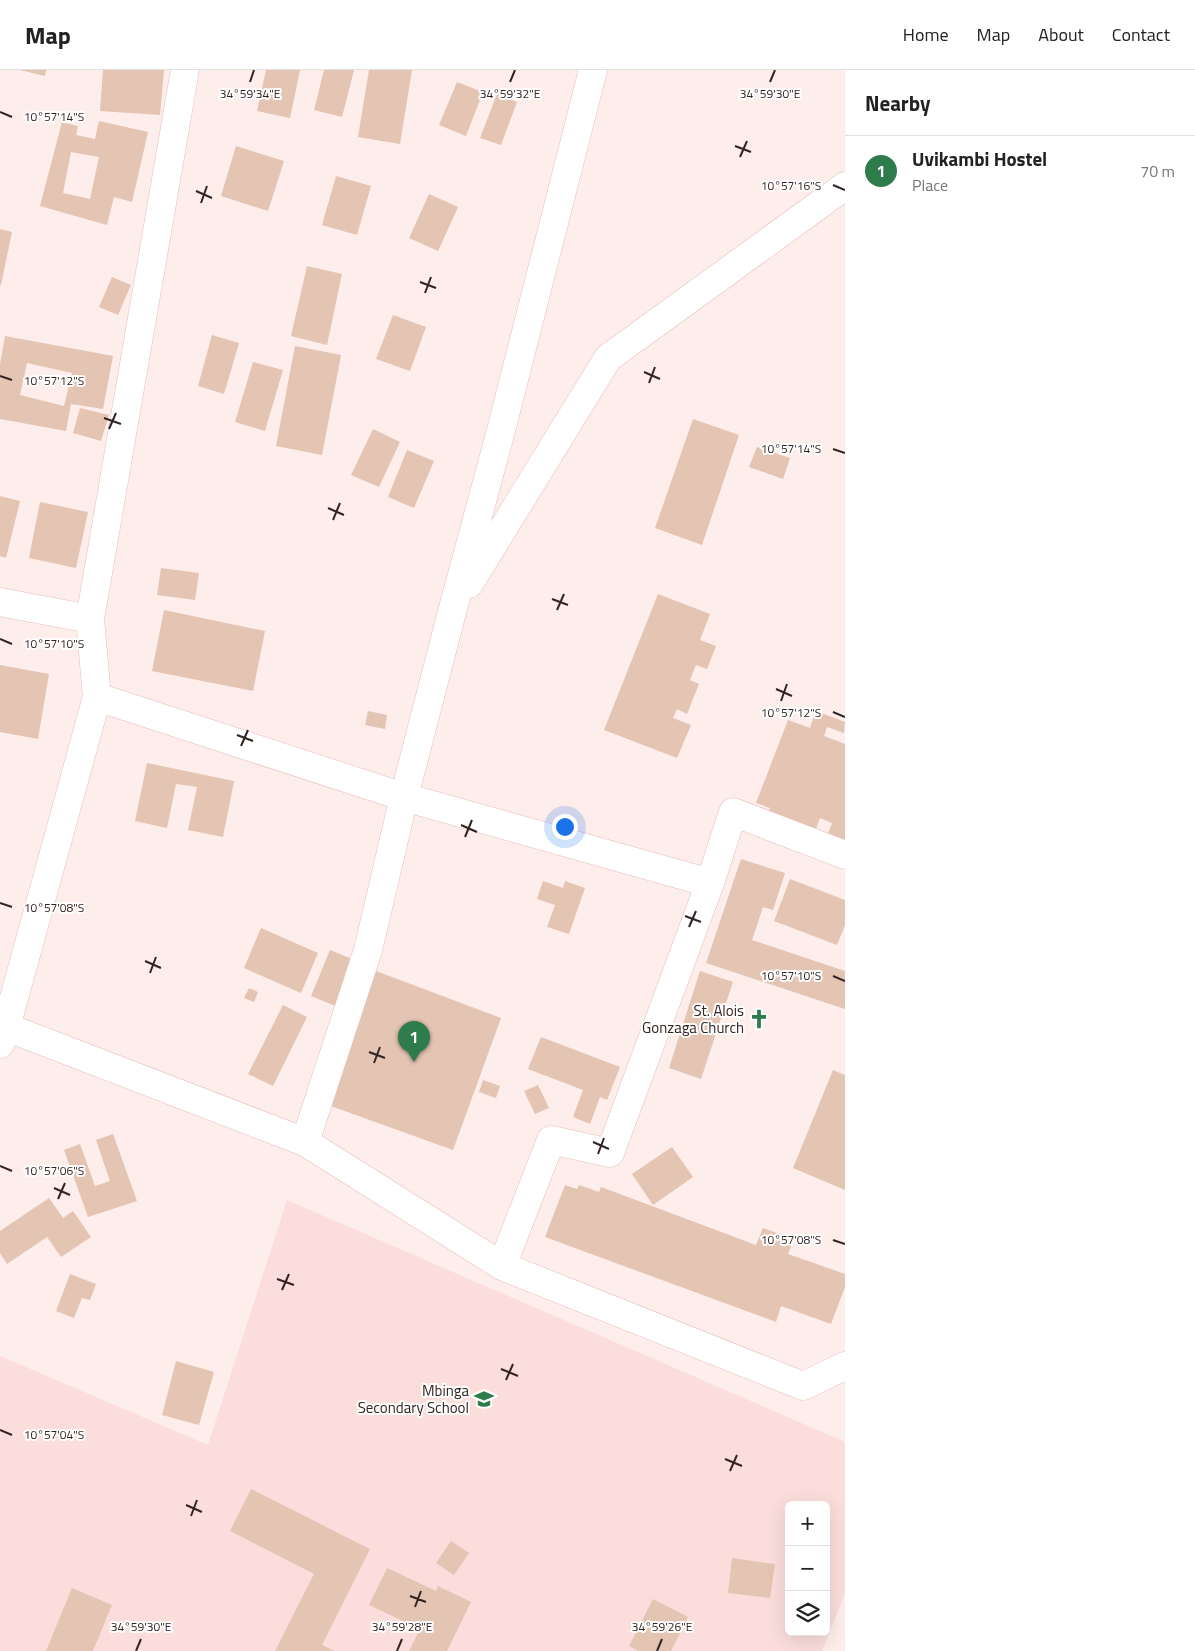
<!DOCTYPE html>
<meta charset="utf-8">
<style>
body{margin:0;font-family:"Titillium Web",sans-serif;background:#f2f2f2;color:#222}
.controls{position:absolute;right:15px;bottom:15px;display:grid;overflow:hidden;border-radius:8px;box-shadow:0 5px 20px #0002}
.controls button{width:45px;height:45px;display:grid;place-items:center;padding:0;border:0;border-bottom:1px solid #e0e0e0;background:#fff;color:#222;font:25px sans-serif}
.you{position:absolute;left:564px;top:756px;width:18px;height:18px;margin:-12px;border:4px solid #fff;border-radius:50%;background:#1a73e8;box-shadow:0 0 0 8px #1a73e833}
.badge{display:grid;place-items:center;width:32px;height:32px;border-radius:50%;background:#2e7c4c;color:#fff;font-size:16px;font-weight:700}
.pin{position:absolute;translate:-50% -41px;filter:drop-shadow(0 1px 2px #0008)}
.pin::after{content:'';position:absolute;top:26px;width:18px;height:15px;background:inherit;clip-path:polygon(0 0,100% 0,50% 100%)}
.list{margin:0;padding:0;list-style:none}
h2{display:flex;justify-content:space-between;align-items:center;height:65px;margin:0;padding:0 20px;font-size:21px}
h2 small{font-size:16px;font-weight:400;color:#767676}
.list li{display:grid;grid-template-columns:32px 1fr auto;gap:15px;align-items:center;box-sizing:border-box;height:70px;padding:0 20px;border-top:1px solid #e0e0e0}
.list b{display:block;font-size:19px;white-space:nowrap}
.list p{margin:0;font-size:16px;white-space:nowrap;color:#767676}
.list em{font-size:16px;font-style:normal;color:#767676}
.icon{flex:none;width:28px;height:28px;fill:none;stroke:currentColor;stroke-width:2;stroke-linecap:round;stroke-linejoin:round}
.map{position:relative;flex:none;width:845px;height:1581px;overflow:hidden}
header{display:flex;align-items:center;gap:30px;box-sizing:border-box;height:70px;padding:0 25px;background:#fff;border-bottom:1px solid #e0e0e0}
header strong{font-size:24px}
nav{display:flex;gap:28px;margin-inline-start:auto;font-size:18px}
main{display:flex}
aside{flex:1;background:#fff}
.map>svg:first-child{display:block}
.built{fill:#fbdedc;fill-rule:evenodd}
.building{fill:#e4c4b3;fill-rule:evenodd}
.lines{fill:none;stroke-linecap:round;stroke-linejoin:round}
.minor-casing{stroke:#e4bebb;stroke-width:29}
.minor{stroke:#fff;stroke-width:28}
.ticks{fill:none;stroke:#332423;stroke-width:2}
.labels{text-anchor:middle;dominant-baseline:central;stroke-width:4;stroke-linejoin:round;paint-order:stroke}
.poi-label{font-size:15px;fill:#332423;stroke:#fefefe;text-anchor:end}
.ticks-label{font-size:12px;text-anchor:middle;fill:#332423;stroke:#fefefe;stroke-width:4;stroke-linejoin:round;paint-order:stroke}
</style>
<header>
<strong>Map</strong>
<nav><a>Home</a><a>Map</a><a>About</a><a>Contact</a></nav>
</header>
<main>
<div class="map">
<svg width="845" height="1581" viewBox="0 0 845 1581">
<rect width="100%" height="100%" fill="#fdedeb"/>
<!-- built -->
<path class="built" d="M287 1130 845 1372V1523L822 1581H0V1286L208 1375ZM789 1435H826V1562H789Z"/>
<!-- building -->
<path class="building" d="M20 0H46L45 6Z
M103 0H164L160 45 100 41Z
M266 0H300L290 48 257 41Z
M324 0H354L342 47 314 40Z
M369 0H412L400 74 358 67Z
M457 12 483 22 466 66 439 55Z
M497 24 517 32 501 75 480 68Z
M99 51 148 62 132 132 114 127 107 155 40 136 62 52 78 56 76 65 95 69ZM71 82 99 87 90 129 63 123Z
M236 76 284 91 268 141 221 126Z
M336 106 371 116 357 165 322 155Z
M429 124 458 137 438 181 409 168Z
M0 159 12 162 1 215H0Z
M307 196 342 204 327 275 291 266Z
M112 207 131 215 118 245 99 237Z
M393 245 426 257 410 301 376 289Z
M212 265 239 273 224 324 198 316Z
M5 266 113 286 103 339 71 334 66 361 0 349V294ZM27 293 72 303 64 336 20 325Z
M295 276 341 285 322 385 276 376Z
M253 292 283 300 265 361 235 352Z
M80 338 109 345 101 371 73 363Z
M693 349 739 365 702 475 655 458Z
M373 359 400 372 379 417 351 405Z
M757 377 790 388 783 409 749 397Z
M407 380 434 391 414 438 388 427Z
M0 426 20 431 6 488 0 486Z
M40 432 88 442 76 498 29 488Z
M161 498 199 503 195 530 157 525Z
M658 524 710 544 700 570 716 576 707 599 696 595 690 610 699 614 687 644 677 639 673 648 691 655 677 688 604 660Z
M164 540 265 561 253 621 152 601Z
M0 595 49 604 38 669 0 662Z
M368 641 387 645 385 659 365 655Z
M816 641 845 652 844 663 827 657 824 666 845 674V776L826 769 832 753 820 748 814 765 766 748 770 738 756 733 788 650 810 658Z
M147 693 234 711 223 767 188 760 197 717 176 714 167 758 135 751Z
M741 789 785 803 773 840 763 837 752 870 845 901V939L706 893Z
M790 809 845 830V855L837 875 774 851Z
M543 811 563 818 565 811 585 818 569 864 547 857 555 835 537 829Z
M261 858 318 883 301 923 244 898Z
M330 880 357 891 338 937 311 926Z
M376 901 501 948 453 1080 328 1035Z
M700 901 733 912 701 1009 669 998Z
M249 918 258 922 254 932 244 928Z
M283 935 307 947 273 1016 248 1004Z
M541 967 620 997 607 1030 600 1027 590 1054 573 1047 583 1020 528 999Z
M833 1000 845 1005V1120L793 1098Z
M483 1010 500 1016 496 1028 479 1022Z
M538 1015 549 1038 535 1044 524 1021Z
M113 1064 137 1131 88 1147 64 1080 80 1074 95 1116 110 1111 96 1070Z
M672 1077 693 1107 653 1135 632 1104Z
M565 1115 577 1119 579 1115 599 1122 601 1117 756 1175 763 1158 794 1169 788 1184 845 1204V1217L831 1254 781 1236 776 1252 545 1167Z
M49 1128 63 1148 73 1141 91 1167 61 1187 47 1167 7 1194 0 1183V1161Z
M70 1204 96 1214 90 1230 82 1228 74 1248 56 1241Z
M176 1291 214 1302 199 1355 162 1345Z
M251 1419 370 1479 322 1575 335 1581H275L314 1504 230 1461Z
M451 1471 469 1483 454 1505 436 1493Z
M732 1488 775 1494 770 1528 728 1523Z
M387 1498 436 1521 438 1516 471 1532 447 1581H409L420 1559 369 1535Z
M72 1518 112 1535 93 1581H46Z
M653 1529 688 1547 671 1581H638L629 1576Z"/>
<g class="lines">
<defs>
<path id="minor" d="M469 514 608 288 845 116
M0 532 90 549
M97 627 404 727 710 813 733 742 845 785
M6 957 305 1072 502 1196 803 1316 845 1296
M0 974 6 957 97 627 90 549 185 0
M305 1072 368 880 404 727 452 542 499 368 593 0
M502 1196 551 1070 610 1083 710 813"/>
</defs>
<!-- minor casing -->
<use href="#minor" class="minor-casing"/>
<!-- minor -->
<use href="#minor" class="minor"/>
</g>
<!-- ticks -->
<path class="ticks" d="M250 12 254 0M510 12 515 0M770 12 775 0M0 42 12 47M735 76 751 82M740 87 747 71M833 115 845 120M196 121 212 128M201 133 207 116M420 212 436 218M425 223 431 207M644 302 660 309M0 306 12 310M649 313 655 297M104 348 121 354M109 359 116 343M833 379 845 383M328 438 344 445M333 450 340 433M552 529 568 535M557 540 564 524M0 569 12 574M776 619 792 626M781 631 787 614M833 642 845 647M237 665 253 671M241 676 248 660M461 755 477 762M465 767 472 750M0 833 12 837M685 846 701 852M689 857 696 841M145 891 161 898M150 903 156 887M833 906 845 911M369 982 385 988M374 993 380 977M593 1072 609 1079M598 1084 604 1068M0 1096 12 1101M54 1118 70 1125M58 1129 65 1113M833 1170 845 1174M277 1209 294 1215M282 1220 289 1204M501 1299 518 1306M506 1310 513 1294M0 1360 12 1365M725 1389 742 1396M730 1401 737 1385M186 1435 202 1442M191 1446 197 1430M410 1526 426 1532M415 1537 421 1521M136 1581 141 1569M397 1581 402 1569M657 1581 662 1569"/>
<!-- icons -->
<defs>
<symbol id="church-bare" viewBox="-9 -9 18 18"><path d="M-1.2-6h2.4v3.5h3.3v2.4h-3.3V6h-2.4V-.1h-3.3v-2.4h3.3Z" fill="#2e7c4c" stroke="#fefefe" stroke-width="2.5" paint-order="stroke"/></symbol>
<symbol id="school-bare" viewBox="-9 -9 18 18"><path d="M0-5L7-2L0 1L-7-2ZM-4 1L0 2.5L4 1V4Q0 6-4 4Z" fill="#2e7c4c" stroke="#fefefe" stroke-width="2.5" paint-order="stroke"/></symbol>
</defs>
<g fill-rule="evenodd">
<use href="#church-bare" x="745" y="935" width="28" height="28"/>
<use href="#school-bare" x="470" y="1315" width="28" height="28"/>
</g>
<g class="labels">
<!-- poi labels -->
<g class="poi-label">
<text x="744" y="940">St. Alois<tspan x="744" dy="17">Gonzaga Church</tspan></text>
<text x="469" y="1320">Mbinga<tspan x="469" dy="17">Secondary School</tspan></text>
</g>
</g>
<g class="ticks-label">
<text x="250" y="28">34°59'34"E</text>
<text x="510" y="28">34°59'32"E</text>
<text x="770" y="28">34°59'30"E</text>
<text x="54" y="51">10°57'14"S</text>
<text x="791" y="120">10°57'16"S</text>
<text x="54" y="315">10°57'12"S</text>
<text x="791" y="383">10°57'14"S</text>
<text x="54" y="578">10°57'10"S</text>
<text x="791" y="647">10°57'12"S</text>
<text x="54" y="842">10°57'08"S</text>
<text x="791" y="910">10°57'10"S</text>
<text x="54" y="1105">10°57'06"S</text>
<text x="791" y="1174">10°57'08"S</text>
<text x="54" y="1369">10°57'04"S</text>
<text x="141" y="1561">34°59'30"E</text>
<text x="402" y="1561">34°59'28"E</text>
<text x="662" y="1561">34°59'26"E</text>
</g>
</svg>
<div class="controls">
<button>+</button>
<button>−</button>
<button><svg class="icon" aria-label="layers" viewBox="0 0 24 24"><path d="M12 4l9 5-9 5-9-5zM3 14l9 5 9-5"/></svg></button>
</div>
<div class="you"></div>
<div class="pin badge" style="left:414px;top:992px">1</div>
</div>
<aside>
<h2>Nearby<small></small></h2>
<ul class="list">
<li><span class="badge">1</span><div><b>Uvikambi Hostel</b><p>Place</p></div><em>70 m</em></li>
</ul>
</aside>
</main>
